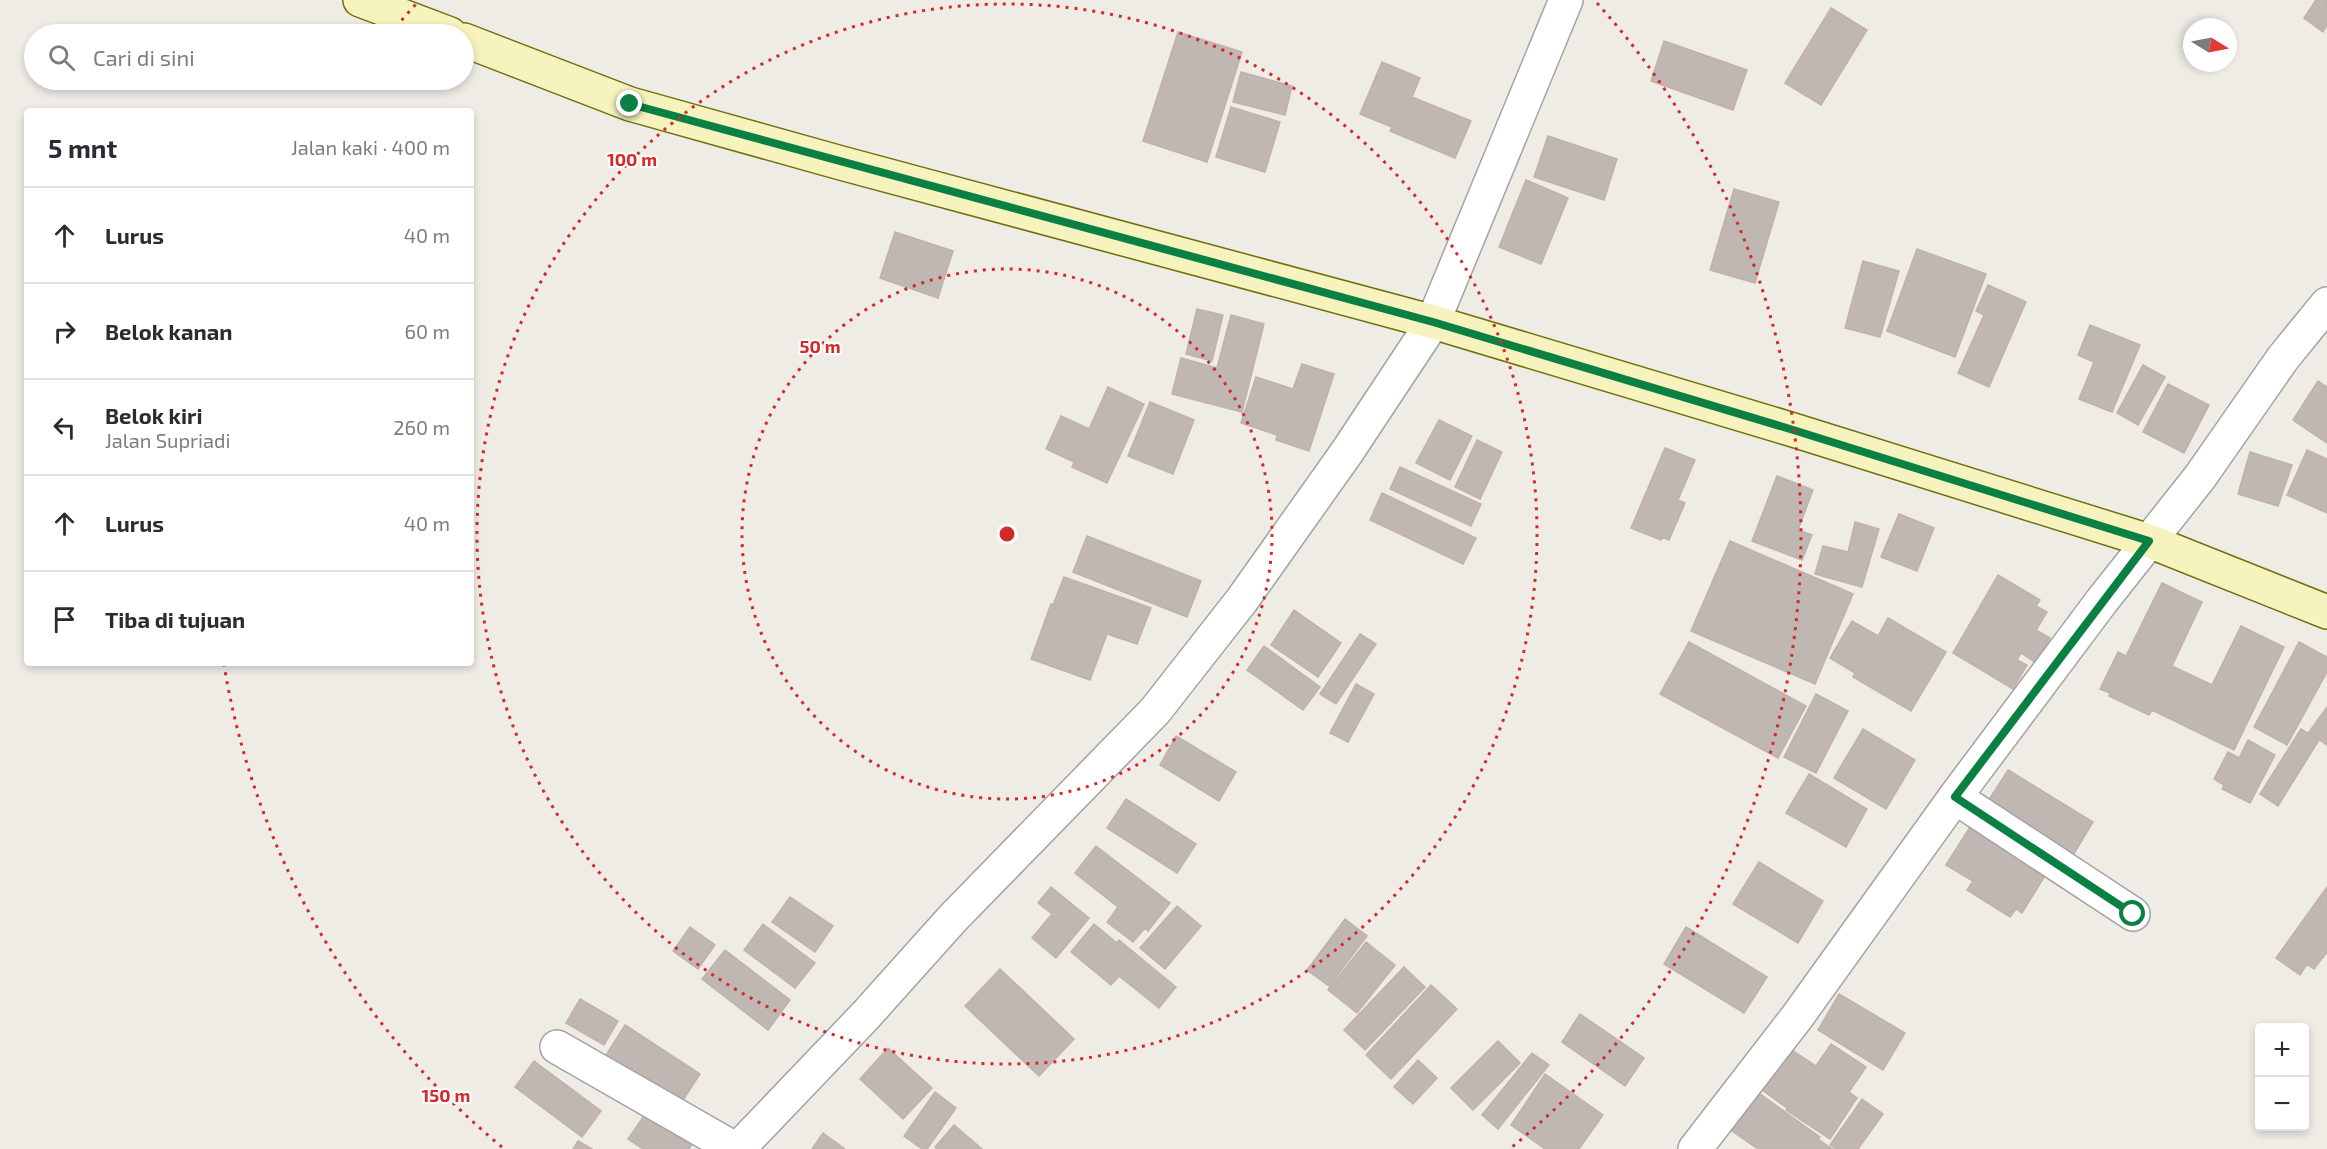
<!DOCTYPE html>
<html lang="id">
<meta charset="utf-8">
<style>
body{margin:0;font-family:"Exo 2",sans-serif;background:#f7f7f7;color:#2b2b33}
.controls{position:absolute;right:18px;bottom:18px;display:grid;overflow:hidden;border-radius:6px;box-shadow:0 3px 9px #0003}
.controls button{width:54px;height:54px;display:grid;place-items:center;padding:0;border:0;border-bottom:2px solid #e1e1e2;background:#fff;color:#2b2b33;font:30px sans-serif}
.compass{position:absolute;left:2183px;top:18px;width:54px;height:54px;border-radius:50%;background:#fff;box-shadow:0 3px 9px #0003;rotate:100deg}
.stop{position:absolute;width:18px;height:18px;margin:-14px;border:4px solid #0b8043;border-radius:50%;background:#fff}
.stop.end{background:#0b8043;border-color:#fff;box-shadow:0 2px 6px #0008}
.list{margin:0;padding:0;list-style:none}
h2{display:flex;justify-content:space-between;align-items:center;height:78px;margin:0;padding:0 24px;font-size:26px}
h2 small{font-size:20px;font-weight:400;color:#7c7c81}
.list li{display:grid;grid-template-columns:39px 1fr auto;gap:18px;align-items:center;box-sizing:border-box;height:96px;padding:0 24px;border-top:2px solid #e1e1e2}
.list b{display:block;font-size:22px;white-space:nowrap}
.list p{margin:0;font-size:20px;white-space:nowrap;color:#7c7c81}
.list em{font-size:20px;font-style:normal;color:#7c7c81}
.icon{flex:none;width:33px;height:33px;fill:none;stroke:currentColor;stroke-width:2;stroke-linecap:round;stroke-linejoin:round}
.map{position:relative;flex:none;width:2327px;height:1149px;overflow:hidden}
.search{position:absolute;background:#fff;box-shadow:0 3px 9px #0003;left:24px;top:24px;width:450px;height:66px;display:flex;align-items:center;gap:15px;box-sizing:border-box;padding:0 21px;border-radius:33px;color:#7c7c81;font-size:22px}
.panel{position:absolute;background:#fff;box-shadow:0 3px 9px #0003;left:24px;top:108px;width:450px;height:558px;border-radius:6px}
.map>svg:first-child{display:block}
.building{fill:#c0b7b3;stroke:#c0b1aa;stroke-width:1.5}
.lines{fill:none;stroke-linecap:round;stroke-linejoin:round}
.street-casing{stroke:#a3a3a3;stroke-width:36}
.secondary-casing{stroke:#6f710c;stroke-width:36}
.street{stroke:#fff;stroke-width:33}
.secondary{stroke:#f6f3be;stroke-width:33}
.route{stroke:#0b8043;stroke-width:8}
.ring{fill:none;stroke:#d62828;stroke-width:3;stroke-dasharray:3 6}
.centre{fill:#d62828;stroke:#fff;stroke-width:3}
.ring-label{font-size:18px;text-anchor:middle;font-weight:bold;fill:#d62828;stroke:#fff;stroke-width:4.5;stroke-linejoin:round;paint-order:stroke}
</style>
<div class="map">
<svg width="2327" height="1149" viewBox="0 0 2327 1149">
<rect width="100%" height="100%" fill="#efece6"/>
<!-- building -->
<path class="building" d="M2316 0H2327V25L2323 32 2304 18Z
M1831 8 1867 30 1821 105 1785 83Z
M1178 32 1242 52 1207 162 1143 141Z
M1664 41 1747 70 1733 110 1651 81Z
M1382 62 1420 78 1412 97 1471 121 1455 158 1390 131 1392 127 1360 114Z
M1241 72 1292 86 1285 115 1233 102Z
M1231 107 1280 122 1265 172 1216 157Z
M1548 136 1617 159 1604 200 1534 177Z
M1526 180 1568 198 1541 264 1499 247Z
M1734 189 1779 202 1755 283 1710 270Z
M895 232 953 251 938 298 880 278Z
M1917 249 1986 274 1955 357 1887 331Z
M1863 261 1899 271 1880 337 1845 328Z
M1988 285 2026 302 1989 387 1958 373 1984 315 1976 311Z
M1197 309 1223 315 1212 361 1186 354Z
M1231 315 1264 324 1242 412 1172 394 1181 358 1217 368Z
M2090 325 2140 345 2112 412 2079 399 2094 362 2078 355Z
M1302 364 1334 374 1309 451 1276 440 1277 435 1241 423 1256 377 1293 389Z
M2143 365 2165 377 2138 425 2117 413Z
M2318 381 2327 387V443L2293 420Z
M2168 384 2209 405 2184 453 2143 432Z
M1108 387 1144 404 1107 483 1072 467 1074 462 1046 449 1061 416 1089 429Z
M1150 402 1194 420 1173 474 1128 456Z
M1439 420 1472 436 1450 480 1416 463Z
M1477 440 1502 452 1480 499 1455 487Z
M1665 448 1695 460 1678 500 1685 503 1669 540 1662 537 1661 540 1631 528Z
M2307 450 2327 459V513L2287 495Z
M2250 452 2292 465 2278 506 2238 494Z
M1400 467 1481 504 1471 526 1390 489Z
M1777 476 1813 490 1798 530 1812 535 1802 560 1752 541Z
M1382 493 1476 538 1463 564 1370 520Z
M1899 514 1934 528 1917 571 1881 557Z
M1855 522 1879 529 1862 587 1815 574 1823 546 1848 552Z
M1087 536 1201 581 1187 617 1073 572Z
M1730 541 1853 594 1815 684 1691 631Z
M1998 575 2040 600 2036 606 2047 612 2036 630 2050 638 2036 663 2021 653 2017 660 2027 665 2013 689 1953 653Z
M1064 577 1151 608 1137 644 1107 634 1090 680 1031 659 1051 604 1053 605Z
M2162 583 2202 602 2172 666 2212 685 2241 626 2284 647 2234 750 2152 710 2149 715 2109 696 2110 693 2100 689 2118 652 2126 656Z
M1294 610 1341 643 1318 677 1271 645Z
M1888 618 1946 652 1911 711 1853 677 1855 673 1830 658 1852 621 1878 636Z
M1360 634 1376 644 1336 704 1320 694Z
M1689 642 1806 706 1778 758 1660 694Z
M2299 642 2327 657V672L2287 745 2254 727Z
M1264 646 1320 687 1303 710 1247 670Z
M1356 684 1374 694 1348 742 1330 733Z
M1816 694 1848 711 1816 773 1784 757Z
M2327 707V745L2309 732Z
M1863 729 1915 760 1886 809 1834 778Z
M2301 729 2319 740 2278 806 2260 794Z
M1176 736 1236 772 1219 801 1160 765Z
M2248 740 2275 755 2250 803 2222 789 2224 785 2214 779 2228 752 2239 758Z
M2008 770 2093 822 2069 862 1983 809Z
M1809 774 1867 809 1846 847 1786 813Z
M1126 799 1196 844 1177 873 1107 828Z
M1970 827 2046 874 2022 913 2016 909 2010 917 1967 890 1973 881 1946 865Z
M1096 846 1170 903 1148 931 1145 928 1133 942 1107 922 1118 907 1075 873Z
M1759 862 1823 901 1798 943 1733 904Z
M1051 887 1089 918 1056 958 1032 938 1052 914 1038 903Z
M2327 887V952L2314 969 2307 964 2300 975 2276 958Z
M790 897 833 926 815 952 772 922Z
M1177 906 1201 926 1165 969 1140 948Z
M1345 919 1367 936 1329 986 1307 970Z
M763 924 815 963 795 988 744 950Z
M1094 924 1117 943 1119 940 1176 987 1159 1008 1119 976 1111 985 1071 952Z
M690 927 715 945 698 969 673 951Z
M1686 927 1767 977 1744 1013 1664 964Z
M1366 942 1395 965 1357 1013 1328 990Z
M725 950 790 1000 768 1030 702 979Z
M1404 967 1425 987 1365 1050 1344 1030Z
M1000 969 1074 1039 1039 1076 965 1006Z
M1431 985 1457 1009 1391 1079 1366 1055Z
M1839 994 1905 1033 1883 1070 1818 1030Z
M580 999 618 1021 604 1045 566 1023Z
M1580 1014 1644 1058 1625 1086 1562 1042Z
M625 1025 700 1074 678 1108 603 1060Z
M1498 1041 1520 1063 1473 1110 1451 1088Z
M1831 1044 1866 1067 1849 1092 1857 1098 1830 1139 1786 1110 1787 1108 1758 1087 1786 1046 1816 1066Z
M888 1048 932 1088 903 1119 860 1079Z
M1532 1053 1549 1065 1498 1129 1482 1115Z
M1418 1060 1437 1078 1413 1104 1394 1087Z
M534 1061 601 1111 582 1137 515 1087Z
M1545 1074 1603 1115 1579 1149H1545L1511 1125Z
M1756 1091 1820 1137 1818 1139 1832 1149H1758L1729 1129Z
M935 1092 956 1108 927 1149H922L904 1136Z
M1862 1099 1883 1114 1858 1149H1836L1830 1145Z
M650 1107 696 1139 689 1149H643L628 1139Z
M954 1125 982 1149H938L935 1147Z
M823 1133 845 1149H812Z
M578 1141 592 1149H573Z"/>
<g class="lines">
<defs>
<path id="street" d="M1955 797 2133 914
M557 1047 735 1149
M738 1149 866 1015 953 918 1155 711 1242 600 1347 452 1433 322 1566 0
M1695 1149 1797 1017 1955 797 2101 602 2200 477 2283 358 2327 304"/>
<path id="secondary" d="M360 0 450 34
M464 40 630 104 841 163 1433 322 1790 429 2149 541 2327 612"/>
</defs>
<!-- street casing -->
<use href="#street" class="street-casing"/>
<!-- secondary casing -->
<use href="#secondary" class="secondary-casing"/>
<!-- street -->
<use href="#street" class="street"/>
<!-- secondary -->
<use href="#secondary" class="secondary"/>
</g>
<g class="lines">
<!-- route -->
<path class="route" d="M630 104 1433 322 1790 429 2149 541 1955 797 2133 914"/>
</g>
<!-- distance rings -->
<g class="ring">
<circle cx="1007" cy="534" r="265"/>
<circle cx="1007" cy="534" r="530"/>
<path d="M502 1147A794 794 0 0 1 224 665M390 34A794 794 0 0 1 417 3M1597 3A794 794 0 0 1 1512 1147"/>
</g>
<circle cx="1007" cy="534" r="9" class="centre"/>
<g class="ring-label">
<text x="632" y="166">100 m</text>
<text x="820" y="353">50 m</text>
<text x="446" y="1102">150 m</text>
</g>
</svg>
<div class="controls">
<button>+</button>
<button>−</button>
</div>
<svg class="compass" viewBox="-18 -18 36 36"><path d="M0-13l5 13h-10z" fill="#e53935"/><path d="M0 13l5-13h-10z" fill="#7c7c81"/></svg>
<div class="stop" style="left:2133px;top:914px"></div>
<div class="stop end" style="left:630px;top:104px"></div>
<div class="search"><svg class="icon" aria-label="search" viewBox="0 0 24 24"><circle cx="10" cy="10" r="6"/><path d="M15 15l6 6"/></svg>Cari di sini</div>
<section class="panel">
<h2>5 mnt<small>Jalan kaki · 400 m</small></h2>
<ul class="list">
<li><svg class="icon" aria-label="ahead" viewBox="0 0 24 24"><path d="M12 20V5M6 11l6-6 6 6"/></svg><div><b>Lurus</b></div><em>40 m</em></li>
<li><svg class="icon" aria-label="right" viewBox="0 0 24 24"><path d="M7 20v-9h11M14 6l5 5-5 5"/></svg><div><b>Belok kanan</b></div><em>60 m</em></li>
<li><svg class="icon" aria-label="left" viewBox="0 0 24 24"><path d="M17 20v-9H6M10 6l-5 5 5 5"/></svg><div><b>Belok kiri</b><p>Jalan Supriadi</p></div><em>260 m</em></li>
<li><svg class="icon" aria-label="ahead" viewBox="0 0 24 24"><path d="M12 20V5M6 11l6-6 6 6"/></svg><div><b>Lurus</b></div><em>40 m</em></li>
<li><svg class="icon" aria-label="arrive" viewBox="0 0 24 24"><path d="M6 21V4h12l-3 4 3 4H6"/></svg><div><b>Tiba di tujuan</b></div></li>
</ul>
</section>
</div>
